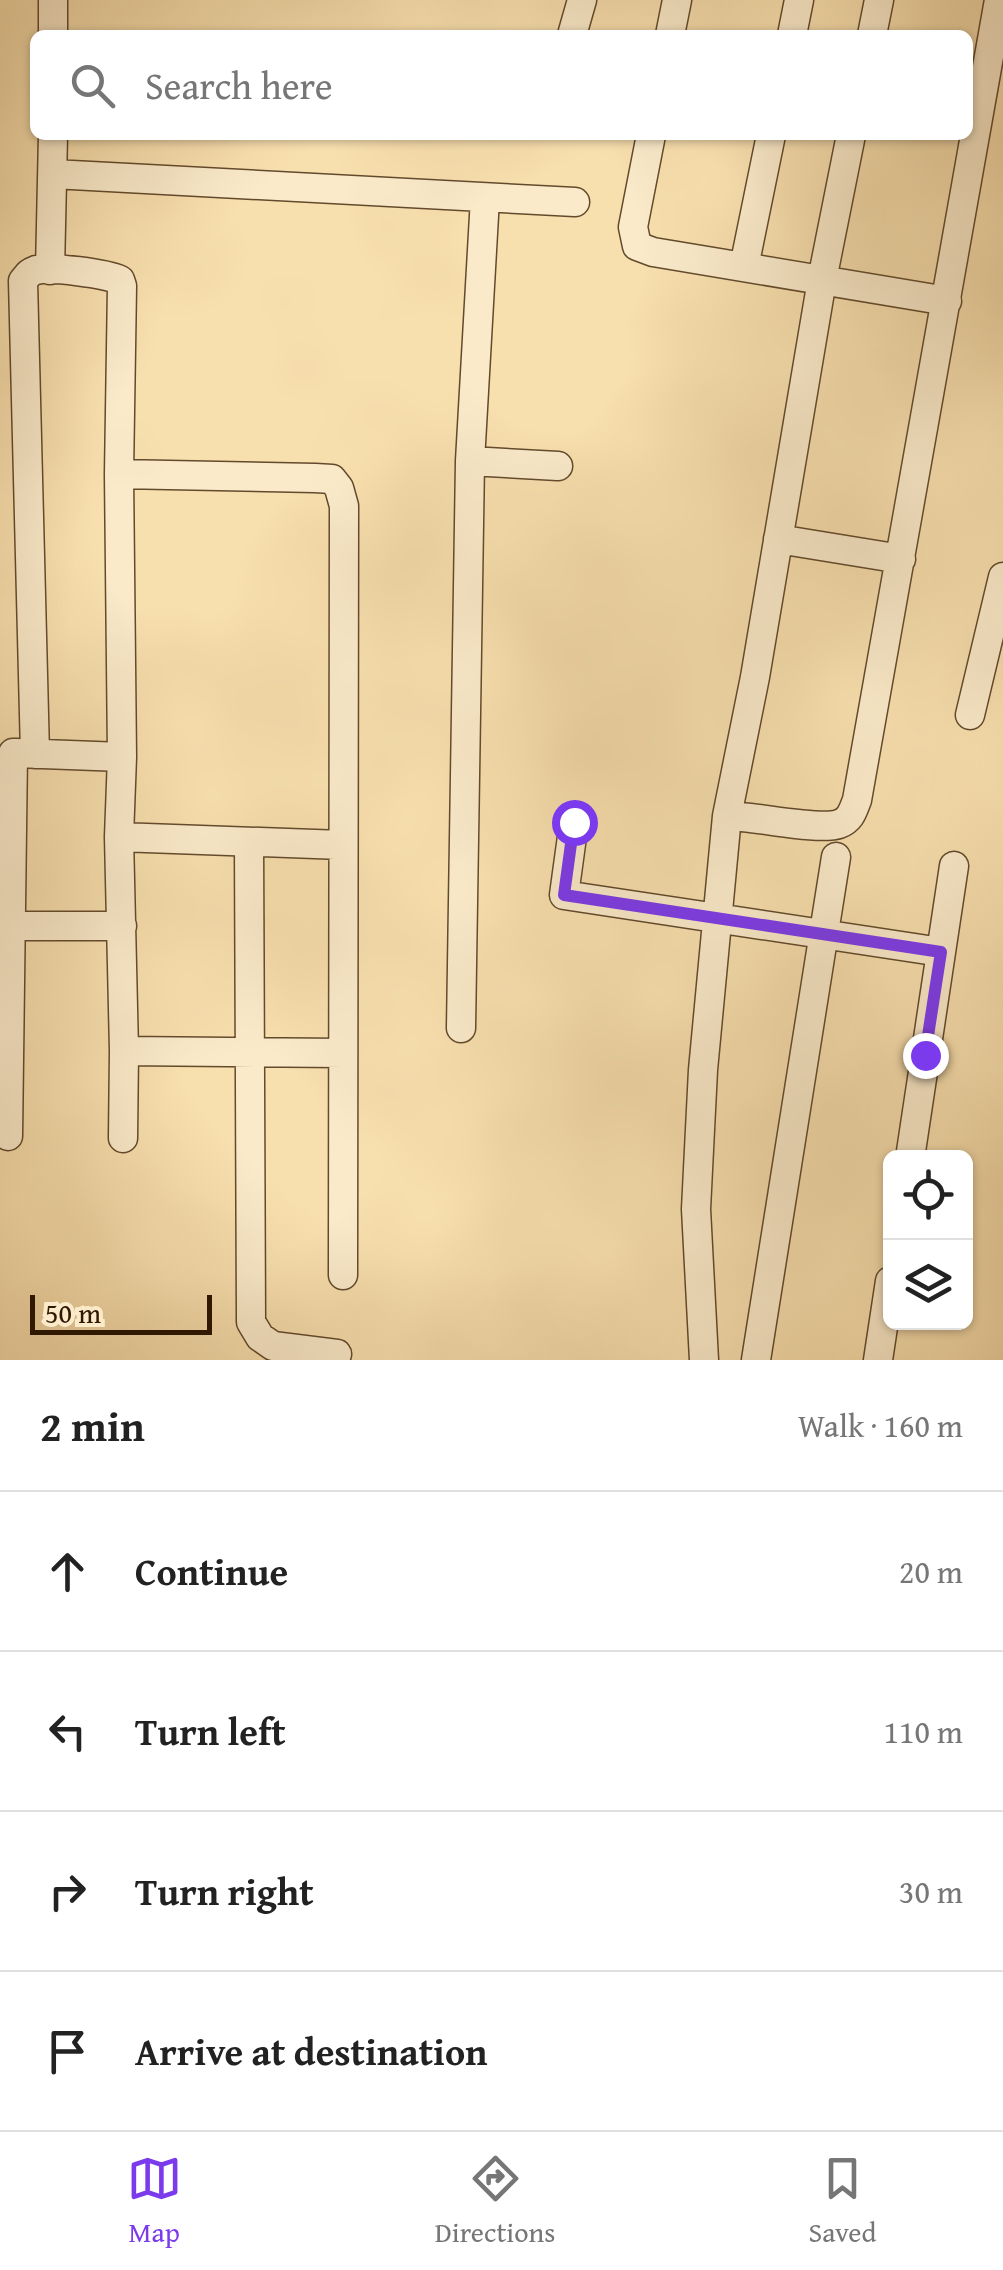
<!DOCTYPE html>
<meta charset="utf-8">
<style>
body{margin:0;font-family:"Gentium Book Plus",serif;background:#f2f2f2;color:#222}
.controls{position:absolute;right:30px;bottom:30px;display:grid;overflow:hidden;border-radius:15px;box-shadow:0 2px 8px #0004}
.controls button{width:90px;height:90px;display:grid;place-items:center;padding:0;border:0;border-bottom:2px solid #e0e0e0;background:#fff;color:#222;font:50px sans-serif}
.scale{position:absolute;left:30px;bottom:25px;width:182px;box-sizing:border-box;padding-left:10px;border:5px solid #301900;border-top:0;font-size:28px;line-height:35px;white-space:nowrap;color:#301900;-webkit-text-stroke:8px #faeaca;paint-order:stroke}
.stop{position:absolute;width:30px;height:30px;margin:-22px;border:8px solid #7c3aed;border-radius:50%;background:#fff}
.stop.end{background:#7c3aed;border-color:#fff;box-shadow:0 2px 10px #0008}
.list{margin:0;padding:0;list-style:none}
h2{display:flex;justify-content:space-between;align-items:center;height:130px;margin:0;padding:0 40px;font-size:42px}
h2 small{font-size:32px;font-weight:400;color:#767676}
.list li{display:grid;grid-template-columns:65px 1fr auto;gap:30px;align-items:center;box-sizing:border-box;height:160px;padding:0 40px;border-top:2px solid #e0e0e0}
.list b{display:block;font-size:38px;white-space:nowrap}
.list em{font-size:32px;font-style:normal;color:#767676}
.icon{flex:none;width:55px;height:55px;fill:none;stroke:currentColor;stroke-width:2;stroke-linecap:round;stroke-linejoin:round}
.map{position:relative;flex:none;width:1003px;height:1360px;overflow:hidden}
.search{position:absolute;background:#fff;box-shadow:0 2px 8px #0004;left:30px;right:30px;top:30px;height:110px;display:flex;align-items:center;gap:25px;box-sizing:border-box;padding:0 35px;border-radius:15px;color:#767676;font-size:38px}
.sheet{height:770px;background:#fff}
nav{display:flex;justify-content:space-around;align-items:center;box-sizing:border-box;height:140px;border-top:2px solid #e0e0e0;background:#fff;font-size:28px;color:#767676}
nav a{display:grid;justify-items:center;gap:5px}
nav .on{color:#7c3aed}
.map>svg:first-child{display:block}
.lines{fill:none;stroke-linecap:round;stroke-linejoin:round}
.minor-casing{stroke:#624a2c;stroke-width:31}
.minor{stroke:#faeaca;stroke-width:28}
.route{stroke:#7c3aed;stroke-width:12}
</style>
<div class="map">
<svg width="1003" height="1360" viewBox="0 0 1003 1360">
<rect width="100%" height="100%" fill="#f8dfae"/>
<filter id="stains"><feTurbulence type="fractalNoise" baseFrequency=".002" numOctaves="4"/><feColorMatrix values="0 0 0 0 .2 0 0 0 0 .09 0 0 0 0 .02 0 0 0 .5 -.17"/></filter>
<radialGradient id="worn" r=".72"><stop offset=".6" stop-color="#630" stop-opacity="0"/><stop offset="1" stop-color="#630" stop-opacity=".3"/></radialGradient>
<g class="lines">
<defs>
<path id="minor" d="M53 35V0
M572 35 582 0
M670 35 677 0
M792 35 799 0
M872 35 879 0
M651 135 633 227 637 246 653 252 947 301
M53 174 575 202
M744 267 771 135
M50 270 53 135
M470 461 558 466
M119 474 315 478 332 479 339 488 344 506 343 1275
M778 539 901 559
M970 715 1003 577
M16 753 122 757
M35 754 23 281C28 275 28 273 36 270 50 266 107 274 120 280L122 286 119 474 122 757 119 837 124 1051 123 1138
M727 816C755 816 818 831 839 824 851 820 853 810 857 800L999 0
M574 822 564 895 941 952
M119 837 342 845
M249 843 251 1322 260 1337 273 1346 337 1354
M0 926H122
M461 1028 470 461 485 198
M124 1051 343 1053
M8 1136 13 753
M910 1158 954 866
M704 1360 696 1209 703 1070 727 816 755 677 822 280 851 135
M756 1360 836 857
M878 1360 890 1281"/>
</defs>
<!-- minor casing -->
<use href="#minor" class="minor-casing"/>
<!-- minor -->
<use href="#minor" class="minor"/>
</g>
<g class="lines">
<!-- route -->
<path class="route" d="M574 822 564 895 941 952 925 1055"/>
</g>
<rect width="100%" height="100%" filter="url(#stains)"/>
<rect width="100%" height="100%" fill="url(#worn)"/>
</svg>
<div class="controls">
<button><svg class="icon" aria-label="locate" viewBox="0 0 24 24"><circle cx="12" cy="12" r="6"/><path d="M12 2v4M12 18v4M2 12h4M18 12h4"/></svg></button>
<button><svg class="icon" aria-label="layers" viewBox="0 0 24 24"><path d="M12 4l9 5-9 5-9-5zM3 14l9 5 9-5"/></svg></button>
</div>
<div class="scale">50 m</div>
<div class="stop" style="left:574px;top:822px"></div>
<div class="stop end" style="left:925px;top:1055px"></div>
<div class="search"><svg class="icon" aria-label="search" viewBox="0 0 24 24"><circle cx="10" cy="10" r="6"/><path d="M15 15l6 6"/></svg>Search here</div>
</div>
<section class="sheet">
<h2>2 min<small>Walk · 160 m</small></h2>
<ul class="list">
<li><svg class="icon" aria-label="ahead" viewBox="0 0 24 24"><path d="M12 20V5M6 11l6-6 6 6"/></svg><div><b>Continue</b></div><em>20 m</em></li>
<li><svg class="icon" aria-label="left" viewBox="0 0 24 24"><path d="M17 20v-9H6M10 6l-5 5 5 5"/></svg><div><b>Turn left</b></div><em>110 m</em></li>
<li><svg class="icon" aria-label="right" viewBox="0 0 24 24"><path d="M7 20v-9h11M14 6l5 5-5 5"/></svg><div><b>Turn right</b></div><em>30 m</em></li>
<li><svg class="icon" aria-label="arrive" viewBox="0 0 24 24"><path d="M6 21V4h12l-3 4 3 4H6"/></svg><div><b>Arrive at destination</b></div></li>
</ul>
</section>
<nav>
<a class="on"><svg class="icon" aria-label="map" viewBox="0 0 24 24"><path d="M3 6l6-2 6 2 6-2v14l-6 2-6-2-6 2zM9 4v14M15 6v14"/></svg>Map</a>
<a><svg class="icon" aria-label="directions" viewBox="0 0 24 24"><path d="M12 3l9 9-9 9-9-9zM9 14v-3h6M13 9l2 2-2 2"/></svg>Directions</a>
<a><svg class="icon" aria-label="saved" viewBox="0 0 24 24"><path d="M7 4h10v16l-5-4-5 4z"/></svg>Saved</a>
</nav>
